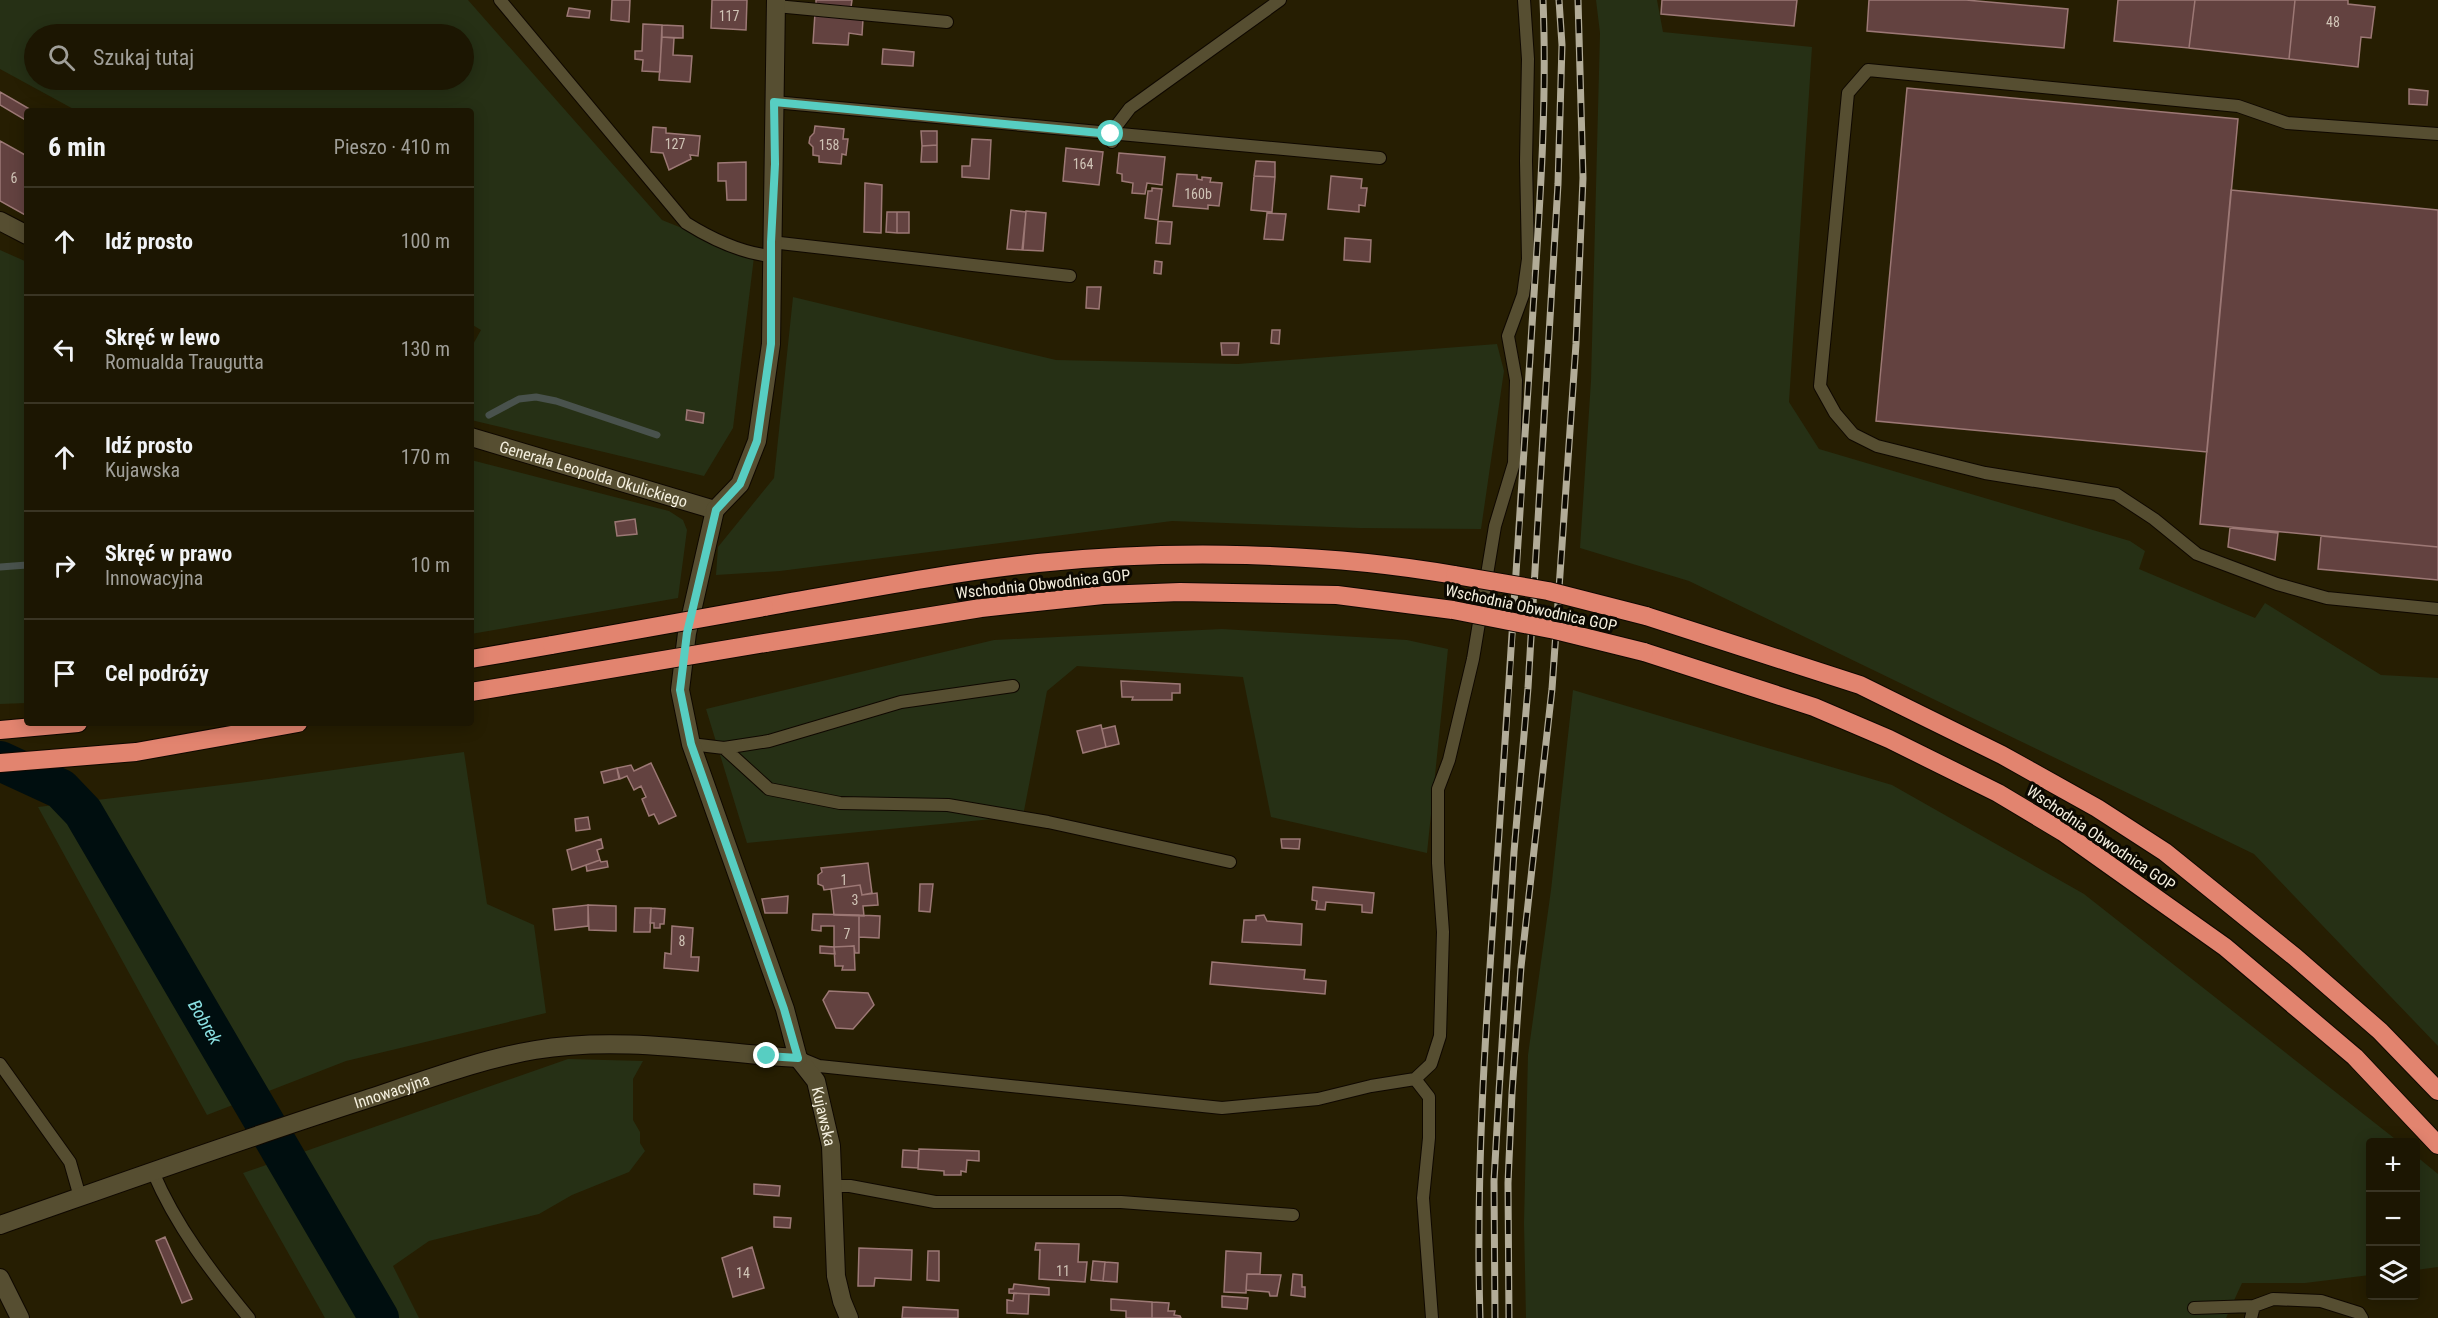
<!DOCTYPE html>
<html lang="pl">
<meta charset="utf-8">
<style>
body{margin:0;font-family:"Roboto Condensed",sans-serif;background:#251f0c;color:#f1f3f6}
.controls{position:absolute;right:18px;bottom:18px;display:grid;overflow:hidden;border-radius:6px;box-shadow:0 3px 15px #0003}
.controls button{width:54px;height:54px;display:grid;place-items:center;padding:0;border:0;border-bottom:2px solid #3a3524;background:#1c1602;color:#f1f3f6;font:30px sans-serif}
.stop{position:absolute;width:18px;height:18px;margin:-14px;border:4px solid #57cec2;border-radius:50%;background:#fff}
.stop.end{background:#57cec2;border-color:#fff;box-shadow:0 2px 6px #0008}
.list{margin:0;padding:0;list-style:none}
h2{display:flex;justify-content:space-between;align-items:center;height:78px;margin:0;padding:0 24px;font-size:26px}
h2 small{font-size:20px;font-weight:400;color:#a09f99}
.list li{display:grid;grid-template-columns:39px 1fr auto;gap:18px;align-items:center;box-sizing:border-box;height:108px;padding:0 24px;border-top:2px solid #3a3524}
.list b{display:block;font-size:22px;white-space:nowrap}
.list p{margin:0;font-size:20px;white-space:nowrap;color:#a09f99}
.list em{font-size:20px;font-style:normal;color:#a09f99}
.icon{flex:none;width:33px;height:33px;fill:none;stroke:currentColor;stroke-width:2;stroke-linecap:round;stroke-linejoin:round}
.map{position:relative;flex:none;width:2438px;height:1318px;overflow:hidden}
.search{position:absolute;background:#1c1602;box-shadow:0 3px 15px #0003;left:24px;top:24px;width:450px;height:66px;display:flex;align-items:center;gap:15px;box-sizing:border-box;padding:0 21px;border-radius:33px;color:#a09f99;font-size:22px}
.panel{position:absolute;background:#1c1602;box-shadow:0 3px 15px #0003;left:24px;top:108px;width:450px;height:618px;border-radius:6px}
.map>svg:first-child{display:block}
.green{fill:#263015;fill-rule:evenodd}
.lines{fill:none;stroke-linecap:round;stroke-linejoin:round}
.stream{stroke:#49524d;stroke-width:7}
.river{stroke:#000e0f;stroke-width:40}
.building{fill:#634240;stroke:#9c7875;stroke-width:1.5}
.service-casing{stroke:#0f0800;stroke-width:14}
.minor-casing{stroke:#0f0800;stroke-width:20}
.motorway-casing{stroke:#0f0800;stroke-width:20}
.service{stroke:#564e31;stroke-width:12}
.minor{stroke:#564e31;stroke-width:18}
.motorway{stroke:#e2846f;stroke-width:18}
.rail-casing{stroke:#b2ac98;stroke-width:7}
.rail{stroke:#0c0901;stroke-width:4.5;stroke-dasharray:14;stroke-linecap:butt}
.motorway-bridge-casing{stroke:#0f0800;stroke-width:20;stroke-linecap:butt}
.motorway-bridge{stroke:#e2846f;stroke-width:18}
.route{stroke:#57cec2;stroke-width:8}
.labels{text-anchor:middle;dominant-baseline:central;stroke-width:6;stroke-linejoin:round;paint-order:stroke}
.number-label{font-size:14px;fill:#d0c4b6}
.street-label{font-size:16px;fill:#f4efde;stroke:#0c0901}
.water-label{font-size:18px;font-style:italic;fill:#8be2e4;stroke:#0c0901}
</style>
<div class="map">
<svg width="2438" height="1318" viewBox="0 0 2438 1318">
<rect width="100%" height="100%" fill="#261e02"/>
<!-- green -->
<path class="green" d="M0 0H468L662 220 754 257 733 428 704 476 471 420V348L481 330 471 324V111H77L0 69ZM34 34H464V80H34Z
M1596 0H1657L1663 32 1812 47 1789 402 1819 449 2130 541 2145 551 2139 569 2255 618 2265 603 2381 675 2438 678V1046L2254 854 1689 581 1580 548 1591 381 1600 33Z
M0 250 27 262V703L0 704Z
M793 297 1056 360 1238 364 1497 344 1504 371 1481 529 1360 528 1172 521 780 571 716 575 718 547 774 478Z
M471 460 669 511 683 520 687 530 678 598 471 634Z
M1222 629 1407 640 1448 649 1427 853 1271 817 1243 677 1077 666 1047 691 1023 816 747 843 706 709 994 640Z
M1573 690 1892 785 2084 894 2399 1142H2370V1275L2305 1283H2242L2226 1318H1526L1524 1223 1528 1055 1551 890Z
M464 752 487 904 534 925 546 1013 346 1061 207 1115 38 807 239 783Z
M568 1059 643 1061 633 1079V1120L640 1132V1143L645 1151 629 1172 572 1195 539 1214 429 1241 393 1266 419 1318H325L243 1173Z
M2416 1156 2438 1174V1267L2416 1270Z"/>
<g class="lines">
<!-- stream -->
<path class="stream" d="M489 415 519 399 536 397 556 401 657 435
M0 567 27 565"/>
<!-- river -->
<path class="river" id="s1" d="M0 761 61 789 83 812 379 1318"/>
</g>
<!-- building -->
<path class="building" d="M612 0H630L629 22 611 20Z
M712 0H747L746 30 711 28Z
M816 0H852L851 7 816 5Z
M1662 0H1797L1794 26 1661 14Z
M1869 0H1966L2068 9 2064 48 1867 31Z
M2118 0H2195L2189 48 2114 41Z
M2195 0H2295L2289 59 2189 48Z
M2295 0H2348V4L2375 7 2371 38 2361 37 2358 67 2289 59Z
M569 8 590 11 589 18 567 16Z
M815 13 863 19 862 35 849 33 848 45 813 43Z
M643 24 662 25 660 72 642 71 643 60 635 59V51H642Z
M662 25 683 26V38L662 37Z
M662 37 674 38 673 55 692 56 690 82 659 80Z
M883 49 914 52 913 66 882 64Z
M1907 88 2238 119 2207 452 1876 421Z
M2409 89 2428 91 2427 105 2409 104Z
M0 92 33 111H27V121L0 105Z
M815 126 844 129 843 139H848L846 155 842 154 841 164 819 162V156L813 155V147L809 143 810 137 814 133Z
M653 127 666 128V133L700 136 698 156 690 155 691 159 669 170 663 153 651 152Z
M921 131H937V145L922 146Z
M972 139 991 140 989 179 962 177V166H970Z
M0 141 27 156V216L0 201Z
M937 145V162H921L922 146Z
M1066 148 1103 152 1099 185 1063 181Z
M1119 153 1165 157 1162 185 1147 183 1145 194 1132 193 1133 183 1122 181V174L1117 173Z
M1256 161 1275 162V177L1254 176Z
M746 162V200H727L726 181H718V163Z
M1177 174 1197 175V179L1202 180V177L1211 178 1210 182 1222 183 1219 206 1208 205V209L1173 206Z
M1254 176 1275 177 1272 212 1251 210Z
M1331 176 1362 179 1361 188H1367L1365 206 1359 205V212L1328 209Z
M865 183 882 185 881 233 864 232Z
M1152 188 1162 189 1158 220 1145 218 1148 191H1152Z
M2231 190 2438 210V547L2200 524Z
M1011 210 1026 212 1022 250 1007 249Z
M1026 211 1046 213 1043 251 1023 250Z
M887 212H897V233L886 232Z
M897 212H909V233H897Z
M1267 213 1286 214 1283 240 1264 239Z
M1158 221 1172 222 1170 244 1156 243Z
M1345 238 1371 240 1370 262 1344 260Z
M1155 261 1162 262 1161 274 1154 273Z
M1087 287H1101L1099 309 1086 308Z
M1272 330H1280L1279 344 1271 343Z
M1221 343H1239L1238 355H1222Z
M687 410 704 413 703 423 686 420Z
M635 519 637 534 617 536 615 522Z
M2230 528 2278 533 2275 560 2228 547Z
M2321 536 2438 547V580L2318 569Z
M1121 681 1180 684V693H1172V700H1132L1133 697H1122Z
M1101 725 1106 747 1083 753 1077 731Z
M1115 726 1119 744 1106 747 1102 729Z
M651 763 676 816 659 824 654 814 649 816 642 799 646 797 641 786 634 790 627 776 620 779 617 768 631 765 634 771Z
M617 768 619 779 604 783 601 772Z
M588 817 590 829 576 831 575 819Z
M601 839 603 848 597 850 600 860 572 870 567 850Z
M1281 839H1300L1299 849 1282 848Z
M600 860 601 862 607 861 608 867 587 871 586 865Z
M868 863 872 893 862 895 860 885 824 890 823 886 818 884V875L822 872 821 868Z
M920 884H933L930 912 919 911Z
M860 885 862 895 877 893 878 905 863 906 864 916 834 915 831 889Z
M1313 887 1374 893 1372 913 1362 912V905L1326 902 1325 910 1316 909 1317 901 1312 900Z
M788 896 787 913H765L762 899Z
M588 905 616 906V931L589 930Z
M588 905V926L555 930 553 909Z
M635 908H651L650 932H634Z
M651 908 665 909 664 924H660V928H654V923H650Z
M813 914 859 915V953H855L854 946 834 947V926H821V931L812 930Z
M859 915 880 916 879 938 859 937Z
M1264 915 1267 921 1302 924 1301 945 1242 942 1244 920H1256V916Z
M672 926 693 928 691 957H699L698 971 664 968 665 953 671 954Z
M820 946 834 947 835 954 820 953Z
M854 946 855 970H842L843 966H835L834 947Z
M1212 962 1305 970 1304 979 1326 981 1325 994 1210 984Z
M829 991 868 993 874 1005 853 1029 836 1028 823 1000Z
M919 1149 979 1151V1161L967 1160 966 1172 961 1171V1175H944V1171L918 1169Z
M903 1150 919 1151 918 1168 902 1167Z
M754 1184 780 1186 779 1196 754 1194Z
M774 1217 791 1218 790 1228 774 1227Z
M165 1237 192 1299 182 1303 156 1241Z
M1036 1243 1079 1244 1078 1262H1087L1085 1282 1039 1279 1040 1250H1035Z
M752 1247 764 1288 733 1297 722 1258Z
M859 1248 912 1250 911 1280 875 1278 874 1286H858Z
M928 1251H939V1281L927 1280Z
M1226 1251 1261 1253 1260 1274H1247L1246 1293 1224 1292Z
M1093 1261 1105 1262 1103 1281 1091 1280Z
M1105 1262 1118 1263 1117 1282 1103 1281Z
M1247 1274 1281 1275 1277 1296H1270L1269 1292 1246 1290Z
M1293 1274 1302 1275V1287H1305V1297L1291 1295Z
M1014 1284 1049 1288V1295L1009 1293V1289H1013Z
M1014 1293 1029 1294 1028 1314 1007 1313V1300L1013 1301Z
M1222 1296 1248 1298 1247 1309 1222 1307Z
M1111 1299 1152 1302V1318H1126V1311L1111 1310Z
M1152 1302 1169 1303 1168 1311H1175L1174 1315 1180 1316 1181 1318H1152Z
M903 1307 958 1310V1318H902Z"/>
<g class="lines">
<defs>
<path id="service" d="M500 0 686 223C710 238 742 253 771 256
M776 6 947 22
M774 102 1380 158
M2438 134 2287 123 2238 106 1868 70 1848 93 1820 386 1835 413 1853 434 1877 446 1985 473 2116 494 2154 519 2197 554 2277 584 2327 598 2438 609
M1112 142 1111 133 1130 108 1280 0
M771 242 1070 276
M691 744 724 748 769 741 901 702 1013 686
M724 748 769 789 840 803 948 805 1048 822 1230 862
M802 1059 819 1066 1222 1108 1318 1099 1371 1086 1415 1079 1431 1064 1440 1036 1443 932 1438 863V789L1449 760 1473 659 1495 526 1514 463 1516 380 1508 336 1523 295 1528 259 1526 161 1528 59 1524 0
M0 1064 70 1162 80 1197
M1415 1079 1429 1097V1138L1423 1198 1432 1318
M153 1172C176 1226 211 1272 249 1318
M833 1186H850L935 1202H1121L1293 1215
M2194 1308 2254 1306 2273 1299 2321 1301 2359 1313 2362 1318
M2251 1318 2254 1306"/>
<g id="minor">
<path d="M0 221 27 235"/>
<path id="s2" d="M471 437 715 510"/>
<path id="s3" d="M715 510 687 633 680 690 691 744 785 1009 798 1058 816 1081 831 1146 836 1276 842 1301 849 1318"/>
<path d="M715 510 740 484 757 441 771 344 776 0"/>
<path id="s4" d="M0 1225C120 1183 240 1140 361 1101 418 1083 476 1060 535 1050 622 1035 712 1053 798 1058"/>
<path d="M0 1278 20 1318"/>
</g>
<path id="motorway" d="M764 607C855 591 946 573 1038 563 1172 549 1322 552 1455 575
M1646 616 1860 685 2002 755 2097 808 2165 852 2295 957 2380 1031 2438 1091
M765 643 981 608 1103 595 1180 592 1337 595 1453 610
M1644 652 1814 707 1889 739 1998 793 2063 832 2225 947 2355 1057 2438 1145
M471 659 552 645
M471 692 550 679
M0 730 78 723
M0 763 136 752 298 723"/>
</defs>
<!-- service casing -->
<use href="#service" class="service-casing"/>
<!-- minor casing -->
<use href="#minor" class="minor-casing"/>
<!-- motorway casing -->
<use href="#motorway" class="motorway-casing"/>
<!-- service -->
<use href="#service" class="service"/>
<!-- minor -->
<use href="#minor" class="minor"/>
<!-- motorway -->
<use href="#motorway" class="motorway"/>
<defs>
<path id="rail" d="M1480 1318C1475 1156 1488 996 1499 834 1510 676 1520 517 1530 358 1537 239 1548 119 1543 0
M1495 1318 1494 1181 1499 1092 1514 852 1528 688 1558 184 1562 45 1559 0
M1509 1318 1508 1183 1512 1093 1521 967 1552 689 1576 344 1583 178 1578 0"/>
</defs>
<!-- rail casing -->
<use href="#rail" class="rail-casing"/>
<!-- rail -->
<use href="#rail" class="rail"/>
<defs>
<path id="motorway-bridge" d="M1455 575 1548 591 1646 616
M1453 610 1555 630 1644 652
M552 645 764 607
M550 679 765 643"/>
</defs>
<!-- motorway-bridge casing -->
<use href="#motorway-bridge" class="motorway-bridge-casing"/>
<!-- motorway-bridge -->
<use href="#motorway-bridge" class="motorway-bridge"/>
</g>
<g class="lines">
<!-- route -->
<path class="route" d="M767 1056 798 1058 784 1009 691 744 680 690 687 633 716 510 740 484 757 441 771 344V242L775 164 774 102 1111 134"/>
</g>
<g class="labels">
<!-- number labels -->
<g class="number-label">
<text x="729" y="16">117</text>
<text x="2333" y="22">48</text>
<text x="675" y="144">127</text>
<text x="829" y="145">158</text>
<text x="1083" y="164">164</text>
<text x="14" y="178">6</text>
<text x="1198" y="194">160b</text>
<text x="844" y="880">1</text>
<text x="855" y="900">3</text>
<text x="847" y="934">7</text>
<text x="682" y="941">8</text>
<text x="1063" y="1271">11</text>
<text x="743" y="1273">14</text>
</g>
<!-- street labels -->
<g class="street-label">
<text stroke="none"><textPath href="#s2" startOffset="128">Generała Leopolda Okulickiego</textPath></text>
<text transform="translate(1043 584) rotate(-6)">Wschodnia Obwodnica GOP</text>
<text transform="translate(1531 608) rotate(12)">Wschodnia Obwodnica GOP</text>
<text transform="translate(2101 838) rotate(34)">Wschodnia Obwodnica GOP</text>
<text stroke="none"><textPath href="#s4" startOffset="414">Innowacyjna</textPath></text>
<text stroke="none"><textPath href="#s3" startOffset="636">Kujawska</textPath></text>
</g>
<!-- water labels -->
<g class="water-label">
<text stroke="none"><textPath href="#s1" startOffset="342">Bobrek</textPath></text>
</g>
</g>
</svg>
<div class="controls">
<button>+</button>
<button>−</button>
<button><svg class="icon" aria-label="layers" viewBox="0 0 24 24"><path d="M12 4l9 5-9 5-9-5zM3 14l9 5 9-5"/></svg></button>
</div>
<div class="stop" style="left:1111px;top:134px"></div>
<div class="stop end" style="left:767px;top:1056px"></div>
<div class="search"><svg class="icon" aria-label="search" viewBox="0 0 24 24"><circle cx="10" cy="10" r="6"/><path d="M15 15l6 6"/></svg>Szukaj tutaj</div>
<section class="panel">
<h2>6 min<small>Pieszo · 410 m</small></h2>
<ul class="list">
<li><svg class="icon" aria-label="ahead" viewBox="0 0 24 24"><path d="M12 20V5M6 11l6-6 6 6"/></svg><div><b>Idź prosto</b></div><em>100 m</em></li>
<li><svg class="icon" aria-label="left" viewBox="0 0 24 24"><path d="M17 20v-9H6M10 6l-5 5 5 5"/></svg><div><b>Skręć w lewo</b><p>Romualda Traugutta</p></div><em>130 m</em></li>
<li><svg class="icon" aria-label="ahead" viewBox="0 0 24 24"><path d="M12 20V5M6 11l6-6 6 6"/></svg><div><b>Idź prosto</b><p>Kujawska</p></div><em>170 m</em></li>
<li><svg class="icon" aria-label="right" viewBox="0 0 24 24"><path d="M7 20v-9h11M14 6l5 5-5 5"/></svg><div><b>Skręć w prawo</b><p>Innowacyjna</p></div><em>10 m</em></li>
<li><svg class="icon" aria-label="arrive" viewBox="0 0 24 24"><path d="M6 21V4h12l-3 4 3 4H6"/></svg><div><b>Cel podróży</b></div></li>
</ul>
</section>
</div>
